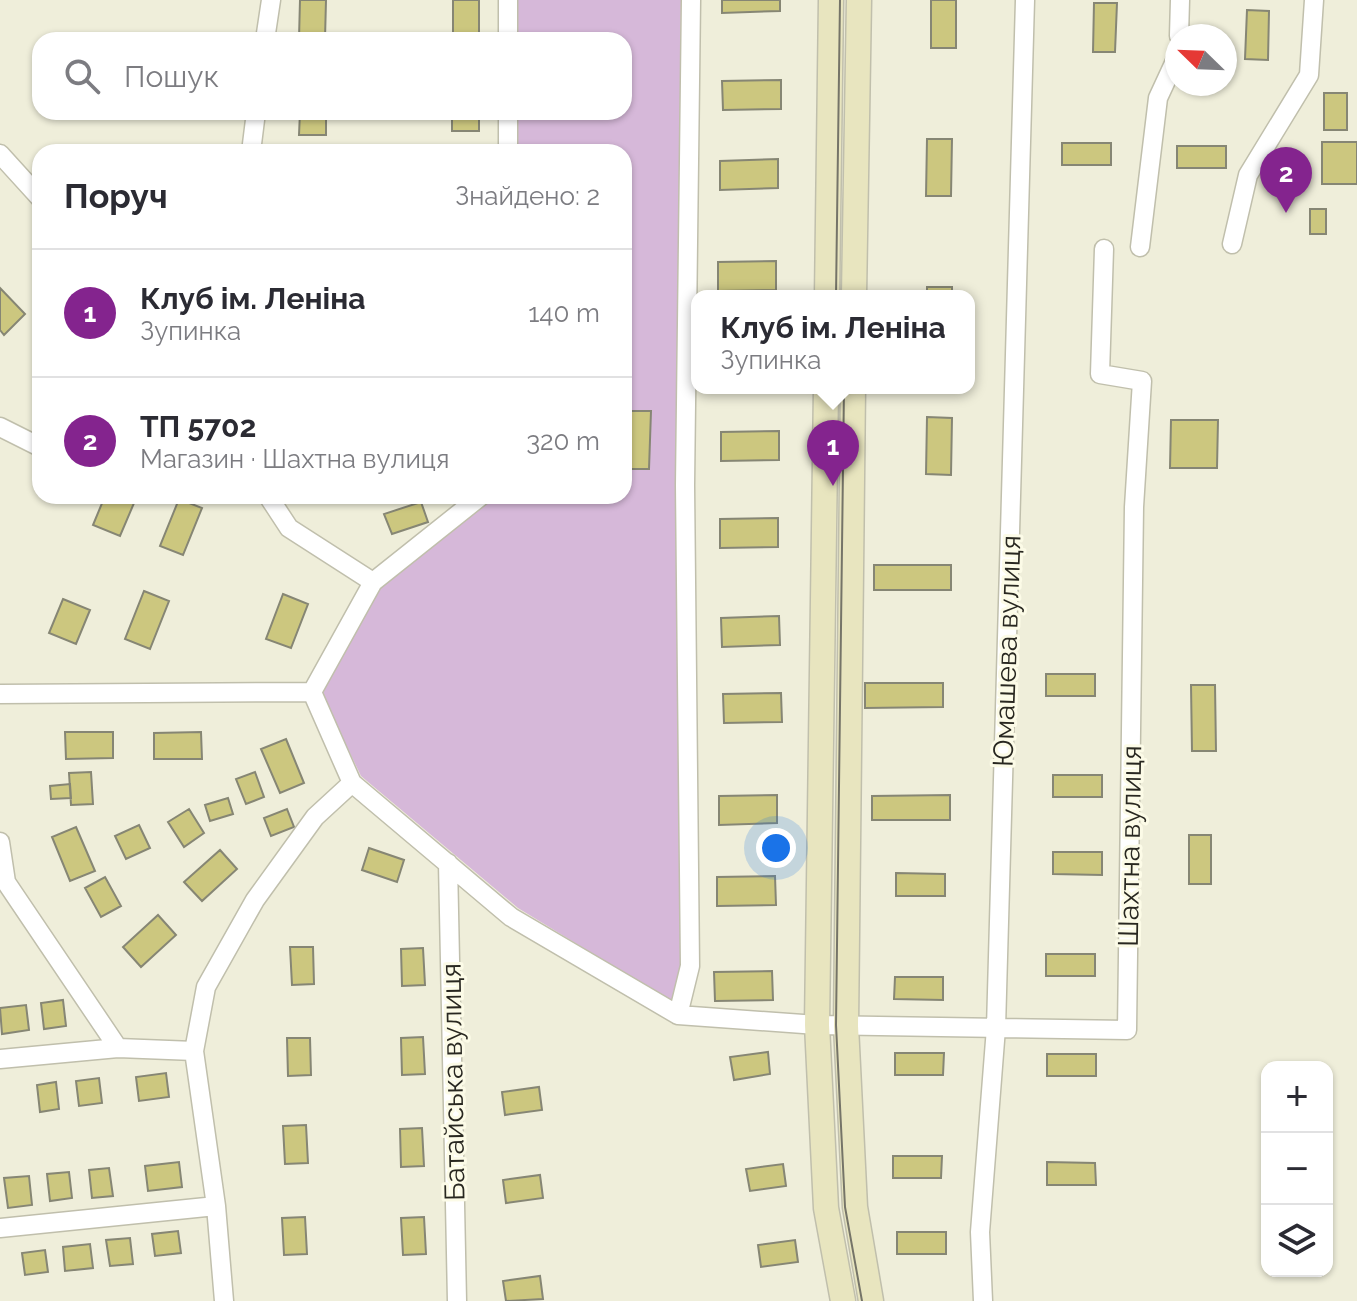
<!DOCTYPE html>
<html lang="uk">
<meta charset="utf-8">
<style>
body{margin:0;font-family:Raleway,sans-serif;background:#f7f7f7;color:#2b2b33}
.controls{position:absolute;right:24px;bottom:24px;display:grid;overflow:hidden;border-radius:16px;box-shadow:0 2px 6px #0004}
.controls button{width:72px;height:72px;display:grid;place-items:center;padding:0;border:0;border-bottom:2px solid #e1e1e2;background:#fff;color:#2b2b33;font:40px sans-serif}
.compass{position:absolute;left:1165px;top:24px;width:72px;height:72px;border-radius:50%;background:#fff;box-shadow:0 2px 6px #0004;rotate:293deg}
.you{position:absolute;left:776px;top:848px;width:28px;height:28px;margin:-20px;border:6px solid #fff;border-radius:50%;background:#1a73e8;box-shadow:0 0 0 12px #1a73e833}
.badge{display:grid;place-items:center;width:52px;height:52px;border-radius:50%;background:#84248e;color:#fff;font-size:26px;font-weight:700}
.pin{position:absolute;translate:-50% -66px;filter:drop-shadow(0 2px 4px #0008)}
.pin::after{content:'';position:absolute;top:42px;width:28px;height:24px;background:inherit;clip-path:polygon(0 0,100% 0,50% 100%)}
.popup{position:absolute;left:691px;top:290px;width:284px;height:104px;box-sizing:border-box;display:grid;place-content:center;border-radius:16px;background:#fff;filter:drop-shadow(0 2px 6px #0005);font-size:26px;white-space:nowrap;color:#7c7c81}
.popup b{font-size:30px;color:#2b2b33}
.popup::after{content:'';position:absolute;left:50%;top:100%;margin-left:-16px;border:16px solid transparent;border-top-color:#fff}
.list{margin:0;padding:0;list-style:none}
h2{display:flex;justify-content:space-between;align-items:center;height:104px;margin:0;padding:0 32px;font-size:34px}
h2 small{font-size:26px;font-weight:400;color:#7c7c81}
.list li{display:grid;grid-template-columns:52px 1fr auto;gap:24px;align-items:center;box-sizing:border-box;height:128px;padding:0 32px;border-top:2px solid #e1e1e2}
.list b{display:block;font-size:30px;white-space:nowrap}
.list p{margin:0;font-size:26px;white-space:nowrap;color:#7c7c81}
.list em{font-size:26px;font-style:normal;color:#7c7c81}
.icon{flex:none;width:44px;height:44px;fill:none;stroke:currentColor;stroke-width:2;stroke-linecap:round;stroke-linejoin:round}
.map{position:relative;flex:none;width:1357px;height:1301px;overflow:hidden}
.search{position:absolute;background:#fff;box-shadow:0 2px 6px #0004;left:32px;top:32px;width:600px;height:88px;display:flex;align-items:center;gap:20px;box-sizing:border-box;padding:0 28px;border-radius:24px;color:#7c7c81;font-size:30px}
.panel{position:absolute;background:#fff;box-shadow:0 2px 6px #0004;left:32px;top:144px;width:600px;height:360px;border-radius:24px}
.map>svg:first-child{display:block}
.green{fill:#d6b8d9}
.building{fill:#ccc77f;stroke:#868674;stroke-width:2}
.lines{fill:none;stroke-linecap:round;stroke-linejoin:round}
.minor-casing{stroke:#c0bfac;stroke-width:21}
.secondary-casing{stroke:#c0bfac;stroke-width:27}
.minor{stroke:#fff;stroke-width:18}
.secondary{stroke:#e8e5bf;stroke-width:24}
.tram{stroke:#757468;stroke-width:2}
.labels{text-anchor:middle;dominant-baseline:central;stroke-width:6;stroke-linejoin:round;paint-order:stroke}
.street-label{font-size:28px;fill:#282720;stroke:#fcfbe7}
</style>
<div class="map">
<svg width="1357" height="1301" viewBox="0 0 1357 1301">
<rect width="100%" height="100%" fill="#efeeda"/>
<!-- green -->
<path class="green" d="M515 0H681L676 484 682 963 672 1002 518 908 361 776 321 693 381 587 494 496H624V152H515V112H624V40H515Z"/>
<!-- building -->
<path class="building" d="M300 0H326L325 39H299Z
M453 0H479V40H453Z
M722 0H780V11L722 13Z
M931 0H956V48H931Z
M1094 3H1117L1115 52H1093Z
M1247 10 1269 11 1268 60 1245 59Z
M781 80V109L723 110 722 81Z
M1324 93H1347V130H1324Z
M300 112H326V135H299Z
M452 112H479V131H452Z
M927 139H952L951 196H926Z
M1322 142H1357V184H1322Z
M1062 143H1111V165H1062Z
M1177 146H1226V168H1177Z
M778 159V188L720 190V161Z
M1310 209H1326V234H1310Z
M776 261V290L718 291V262Z
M927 287H952V296H927Z
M0 288 25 314 4 335 0 330Z
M624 411H651L649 469H624Z
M927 417 952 418 951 475 926 474Z
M1171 420H1218L1217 468H1170Z
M779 431V460L721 461V432Z
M105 496H137L120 536 93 525Z
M179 499 202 508 183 555 160 546Z
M421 502 428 522 392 534 384 514Z
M778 518V547L720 548V519Z
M874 565H951V590H874Z
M144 591 169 601 150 649 125 639Z
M283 594 308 604 291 648 266 639Z
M63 599 90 610 76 644 49 633Z
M779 616 780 645 722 647 721 618Z
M1046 674H1095V696H1046Z
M865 683H943V707L865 708Z
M1191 685H1215L1216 751H1192Z
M781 693 782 722 724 723 723 694Z
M65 732H113V758L66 759Z
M201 732 202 759H154V733Z
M286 739 304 783 280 793 261 749Z
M91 772 93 804 71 805 69 773Z
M255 772 264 797 246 804 236 779Z
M1053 775H1102V797H1053Z
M70 784 71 798 51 799 50 786Z
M777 795V823L719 825V796Z
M950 795V820H872V796Z
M228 798 233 814 210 821 205 805Z
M189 809 204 833 184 847 168 822Z
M287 809 294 827 271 836 264 818Z
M139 825 150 848 126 859 115 836Z
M76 827 95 871 70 881 52 837Z
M1189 835H1211V884H1189Z
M369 848 404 860 397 882 362 870Z
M220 850 237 869 202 901 184 882Z
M1053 852H1102V875L1053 874Z
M896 873 945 874V896H896Z
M775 876 776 905 717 906V877Z
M105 877 121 906 101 917 85 888Z
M158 915 176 935 141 967 123 947Z
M290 947H313L314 984 292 985Z
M423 948 425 985 402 986 401 949Z
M1046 954H1095V976H1046Z
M772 971 773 1000 715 1001 714 972Z
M895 977H943V1000L894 999Z
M63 1000 66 1026 44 1029 41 1003Z
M26 1005 29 1030 2 1034 0 1008Z
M423 1037 425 1074 402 1075 401 1038Z
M287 1038H310L311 1075 288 1076Z
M768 1052 770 1074 734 1080 730 1057Z
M895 1053H944L943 1075H895Z
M1047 1054H1096V1076H1047Z
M166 1073 169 1097 139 1101 136 1077Z
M99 1078 102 1103 79 1106 76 1081Z
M56 1082 59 1109 40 1112 37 1085Z
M539 1087 542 1110 505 1115 502 1092Z
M306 1125 308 1163 285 1164 283 1126Z
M422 1128 424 1166 401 1167 400 1129Z
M893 1156H942L941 1178H893Z
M179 1162 182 1187 148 1191 145 1166Z
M1047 1162 1095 1163 1096 1185H1047Z
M783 1164 786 1186 750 1191 746 1169Z
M109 1168 113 1196 92 1198 89 1170Z
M69 1172 72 1198 50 1201 47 1174Z
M540 1175 543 1198 506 1203 503 1180Z
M29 1176 32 1205 8 1208 4 1178Z
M305 1217 307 1254 284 1255 282 1218Z
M424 1217 426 1254 403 1255 401 1218Z
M178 1231 181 1253 155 1256 152 1234Z
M897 1232H946V1254H897Z
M130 1238 133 1264 110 1266 106 1240Z
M795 1240 798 1262 761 1267 758 1245Z
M90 1244 93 1268 65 1271 63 1247Z
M45 1250 48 1272 25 1275 22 1253Z
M540 1276 543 1299 506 1301 503 1281Z"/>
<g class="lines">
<defs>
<path id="minor" d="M1179 36 1180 0
M265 40 271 0
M508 40V0
M251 152 256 112
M508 152V112
M0 154 40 198
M1232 244 1248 175 1309 75 1314 0
M1140 247 1158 98 1177 57
M0 427 40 447
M268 496 289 528 373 582
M481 496 373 582 312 692 352 783 511 917 678 1015 817 1025 1127 1030 1134 507 1142 381 1100 374 1104 249
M0 694 312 692
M0 842 6 882 118 1048
M448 863 457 1301
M678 1015 690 966 685 485 691 0
M0 1059 118 1048 194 1051
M0 1228 216 1206
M224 1301 216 1206 194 1051 206 987 255 900 315 817 352 783
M983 1301 980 1232 996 1028 1025 0"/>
<path id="secondary" d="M827 296 831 0
M854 296 859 0
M826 388 817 1025 826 1208 843 1301
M853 388 846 1026 855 1207 871 1301"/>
</defs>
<!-- minor casing -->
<use href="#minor" class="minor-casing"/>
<!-- secondary casing -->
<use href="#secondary" class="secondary-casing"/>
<!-- minor -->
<use href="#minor" class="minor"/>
<!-- secondary -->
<use href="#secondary" class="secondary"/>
<!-- tram -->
<path class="tram" d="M836 296 840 0
M844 388 836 1025 845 1207 862 1301"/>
</g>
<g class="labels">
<!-- street labels -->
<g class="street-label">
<text transform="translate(1007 651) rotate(-88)">Юмашева вулиця</text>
<text transform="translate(1130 846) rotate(-89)">Шахтна вулиця</text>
<text transform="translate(453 1082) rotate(-91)">Батайська вулиця</text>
</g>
</g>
</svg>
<div class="controls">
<button>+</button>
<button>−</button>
<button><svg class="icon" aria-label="layers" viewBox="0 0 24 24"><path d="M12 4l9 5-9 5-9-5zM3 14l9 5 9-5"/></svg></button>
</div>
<svg class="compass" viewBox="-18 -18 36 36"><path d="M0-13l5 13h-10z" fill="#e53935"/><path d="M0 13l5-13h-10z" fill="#7c7c81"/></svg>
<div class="you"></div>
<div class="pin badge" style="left:833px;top:486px">1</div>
<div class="popup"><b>Клуб ім. Леніна</b>Зупинка</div>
<div class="pin badge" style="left:1286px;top:213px">2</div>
<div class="search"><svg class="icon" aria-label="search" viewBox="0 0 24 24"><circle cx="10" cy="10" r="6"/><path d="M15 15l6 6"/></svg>Пошук</div>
<section class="panel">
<h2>Поруч<small>Знайдено: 2</small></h2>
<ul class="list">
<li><span class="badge">1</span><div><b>Клуб ім. Леніна</b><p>Зупинка</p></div><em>140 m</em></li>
<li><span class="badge">2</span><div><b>ТП 5702</b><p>Магазин · Шахтна вулиця</p></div><em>320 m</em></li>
</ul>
</section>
</div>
